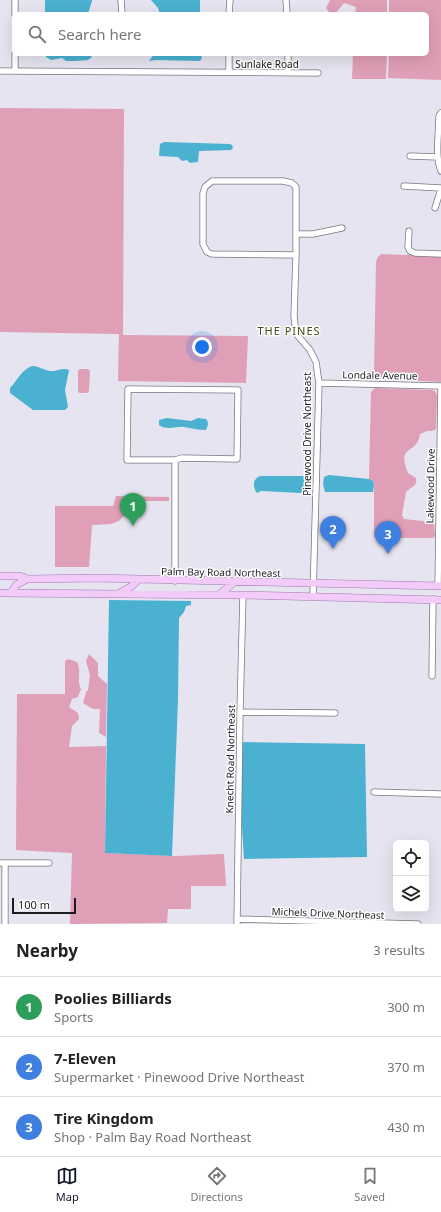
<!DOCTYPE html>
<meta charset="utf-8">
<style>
body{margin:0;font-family:"Noto Sans",sans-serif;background:#f2f2f2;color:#222}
.controls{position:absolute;right:12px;bottom:12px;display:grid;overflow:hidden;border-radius:6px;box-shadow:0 4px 16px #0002}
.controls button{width:36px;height:36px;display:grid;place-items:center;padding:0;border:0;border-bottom:1px solid #e0e0e0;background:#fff;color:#222;font:20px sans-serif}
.scale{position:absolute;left:12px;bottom:10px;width:64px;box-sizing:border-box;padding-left:4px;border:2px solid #1c1c20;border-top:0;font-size:11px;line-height:14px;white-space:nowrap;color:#1c1c20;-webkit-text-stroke:3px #fff;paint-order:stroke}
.you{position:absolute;left:202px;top:347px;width:14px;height:14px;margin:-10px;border:3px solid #fff;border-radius:50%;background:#1a73e8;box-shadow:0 0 0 6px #1a73e833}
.badge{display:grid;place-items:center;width:26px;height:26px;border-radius:50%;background:#111827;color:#fff;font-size:13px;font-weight:700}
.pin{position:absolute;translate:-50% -33px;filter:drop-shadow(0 1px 2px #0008)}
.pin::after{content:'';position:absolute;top:21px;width:14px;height:12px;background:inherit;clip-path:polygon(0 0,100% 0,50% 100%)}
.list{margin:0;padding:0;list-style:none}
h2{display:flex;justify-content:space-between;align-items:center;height:52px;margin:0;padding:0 16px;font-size:17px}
h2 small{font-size:13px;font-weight:400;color:#767676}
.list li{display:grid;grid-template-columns:26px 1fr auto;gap:12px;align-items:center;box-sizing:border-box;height:60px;padding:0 16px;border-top:1px solid #e0e0e0}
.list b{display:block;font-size:15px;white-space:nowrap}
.list p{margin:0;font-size:13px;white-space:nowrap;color:#767676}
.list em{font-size:13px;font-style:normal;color:#767676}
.icon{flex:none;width:22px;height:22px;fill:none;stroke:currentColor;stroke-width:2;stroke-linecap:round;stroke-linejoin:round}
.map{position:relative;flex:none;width:441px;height:924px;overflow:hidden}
.search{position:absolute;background:#fff;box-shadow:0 4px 16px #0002;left:12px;right:12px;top:12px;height:44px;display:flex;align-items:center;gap:10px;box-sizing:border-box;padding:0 14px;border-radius:6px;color:#767676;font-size:15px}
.sheet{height:232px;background:#fff}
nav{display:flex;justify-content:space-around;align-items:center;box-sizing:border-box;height:56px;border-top:1px solid #e0e0e0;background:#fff;font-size:11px;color:#767676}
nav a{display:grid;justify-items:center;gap:2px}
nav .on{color:#111827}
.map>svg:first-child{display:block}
.green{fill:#df9fb6}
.water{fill:#4ab1d0}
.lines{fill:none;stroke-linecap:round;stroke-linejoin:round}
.minor-casing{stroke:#777781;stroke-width:7}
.major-casing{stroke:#a278aa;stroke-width:8}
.minor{stroke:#fff;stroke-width:5.5}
.major{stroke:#f2cbf8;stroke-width:7}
.labels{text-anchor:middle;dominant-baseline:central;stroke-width:3;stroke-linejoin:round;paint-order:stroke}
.street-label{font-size:10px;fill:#1c1c20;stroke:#fff}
.neighbourhood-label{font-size:11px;letter-spacing:1px;fill:#3e4a11;stroke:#fff}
</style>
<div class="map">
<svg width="441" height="924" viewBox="0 0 441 924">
<rect width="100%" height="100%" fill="#e5e4f0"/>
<!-- green -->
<path class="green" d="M330 0H387V14H355L356 7 344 3 335 14H331L326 8Z
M389 0H441V80L388 78 389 54H427V14H389Z
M353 54H387L386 79H352Z
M0 108 124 109 123 335 248 336 246 383 118 381 119 334 0 332Z
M381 254 406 255 410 254 441 255V382L378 379H375L374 376 376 262 378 257Z
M80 369H88L90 371 89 391 87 393H79L78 391V371Z
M375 388 432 390 435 391 437 395 436 429 432 431H427L420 434C417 456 396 443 408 473L416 478C418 486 411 487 406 492L402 515 404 519 431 522 434 523 435 536 433 538H376L374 536V485L373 481 369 479 371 392Z
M116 496 169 497V501H135L134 504 119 521 111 524 92 525 89 567H55V506H113Z
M89 654 98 663V676L107 684 106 737 99 733 100 709H93L83 703 86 692 88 690 90 675 86 661Z
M68 659 77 662C82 672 76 678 81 689L78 697 72 699 69 707 78 713 79 719 72 726 69 747 106 746 105 853 176 856 224 854 226 886H191V909H168L167 923 70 924 72 853 16 850 17 694H65V661Z"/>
<!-- water -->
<path class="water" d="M45 0H92V1L88 14H45Z
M151 0H200V14H160L158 8Z
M46 54H89L92 57 88 60 76 61H66L62 58 51 60 46 57Z
M154 54H201L202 58 200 61 156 60 149 61Z
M164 142 230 144 232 145 233 148 231 150 199 151 198 162 190 163 187 160 182 161 178 157 159 156 160 144Z
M32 366C38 366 44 370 50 371 57 372 62 367 69 370L65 390 68 407 65 410H33L10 393V388C17 381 21 370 32 366Z
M167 418 191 421 198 418 206 419C209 422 208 426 206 430 198 430 192 428 184 427 176 426 167 431 159 425V420Z
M329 475 369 479 373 481 374 485 373 492H325L323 484 324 477Z
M260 476H308L310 481 309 491 300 493 261 491 257 493C252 486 253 479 260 476Z
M109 600 191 601V605L186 606 184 612 179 618 178 700 172 856 105 853Z
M237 742 365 744 367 857 244 859Z"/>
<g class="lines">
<defs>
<path id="minor" d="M121 0 122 14
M286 0 287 14
M15 14V0
M229 14 230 0
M0 71 318 73
M15 71V54
M229 72V54
M288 73V54
M441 113 439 116C439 132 435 157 441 171
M410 156 438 157
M212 181H283L292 183 296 187V255L212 254 207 252 203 244V193L205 187Z
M404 186 441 188
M435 208 441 189
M409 231 408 247 410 251 415 253 441 254
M296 234H313L342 228
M296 255 294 316 295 325 298 336 310 350 316 362 319 383 313 596
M319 383 441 386
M128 389 238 390 237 459 182 458 175 460H127Z
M175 581V460
M438 586 441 386
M432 676 433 599
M240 712 335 713
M374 792 441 794
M0 863H49
M238 919 418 924
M5 924V863
M237 924 240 712 243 595"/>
<path id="major" d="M0 576H20L27 579 96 578 441 586
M0 593 243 595 441 600
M11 593 16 585 27 579
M120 593 132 586 138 580
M220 594 234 582"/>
</defs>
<!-- minor casing -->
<use href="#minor" class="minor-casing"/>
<!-- major casing -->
<use href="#major" class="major-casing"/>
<!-- minor -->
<use href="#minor" class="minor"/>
<!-- major -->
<use href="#major" class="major"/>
</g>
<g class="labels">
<!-- street labels -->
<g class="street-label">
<text x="267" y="64">Sunlake Road</text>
<text transform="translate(380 375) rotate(1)">Londale Avenue</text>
<text transform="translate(307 434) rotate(-90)">Pinewood Drive Northeast</text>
<text transform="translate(430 486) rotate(-89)">Lakewood Drive</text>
<text transform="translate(221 572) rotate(1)">Palm Bay Road Northeast</text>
<text transform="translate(230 759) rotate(-89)">Knecht Road Northeast</text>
<text transform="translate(328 913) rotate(2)">Michels Drive Northeast</text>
</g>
<!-- neighbourhood labels -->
<g class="neighbourhood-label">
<text x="289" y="330">THE PINES</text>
</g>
</g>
</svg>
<div class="controls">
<button><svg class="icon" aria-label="locate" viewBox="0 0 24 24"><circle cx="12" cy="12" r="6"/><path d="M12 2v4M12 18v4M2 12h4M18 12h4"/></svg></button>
<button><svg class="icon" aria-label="layers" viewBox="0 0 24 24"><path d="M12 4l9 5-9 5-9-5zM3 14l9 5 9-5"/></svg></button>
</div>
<div class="scale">100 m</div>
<div class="you"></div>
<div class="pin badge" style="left:133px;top:526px;background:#2e9e5b">1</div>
<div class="pin badge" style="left:333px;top:549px;background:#3f7fe0">2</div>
<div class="pin badge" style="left:388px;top:554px;background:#3f7fe0">3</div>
<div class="search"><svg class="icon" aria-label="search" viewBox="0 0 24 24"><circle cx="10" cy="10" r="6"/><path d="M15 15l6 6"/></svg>Search here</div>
</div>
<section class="sheet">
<h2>Nearby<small>3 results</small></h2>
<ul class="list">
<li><span class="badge" style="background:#2e9e5b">1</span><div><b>Poolies Billiards</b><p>Sports</p></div><em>300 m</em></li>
<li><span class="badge" style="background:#3f7fe0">2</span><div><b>7-Eleven</b><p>Supermarket · Pinewood Drive Northeast</p></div><em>370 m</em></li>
<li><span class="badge" style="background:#3f7fe0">3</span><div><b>Tire Kingdom</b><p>Shop · Palm Bay Road Northeast</p></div><em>430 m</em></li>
</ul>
</section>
<nav>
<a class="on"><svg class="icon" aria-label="map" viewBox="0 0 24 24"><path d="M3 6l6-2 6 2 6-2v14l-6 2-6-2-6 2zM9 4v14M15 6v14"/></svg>Map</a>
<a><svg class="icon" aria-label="directions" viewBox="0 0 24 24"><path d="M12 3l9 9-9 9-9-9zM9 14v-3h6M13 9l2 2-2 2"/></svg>Directions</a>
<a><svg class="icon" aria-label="saved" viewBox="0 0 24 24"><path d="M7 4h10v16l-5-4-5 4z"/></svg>Saved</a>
</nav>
